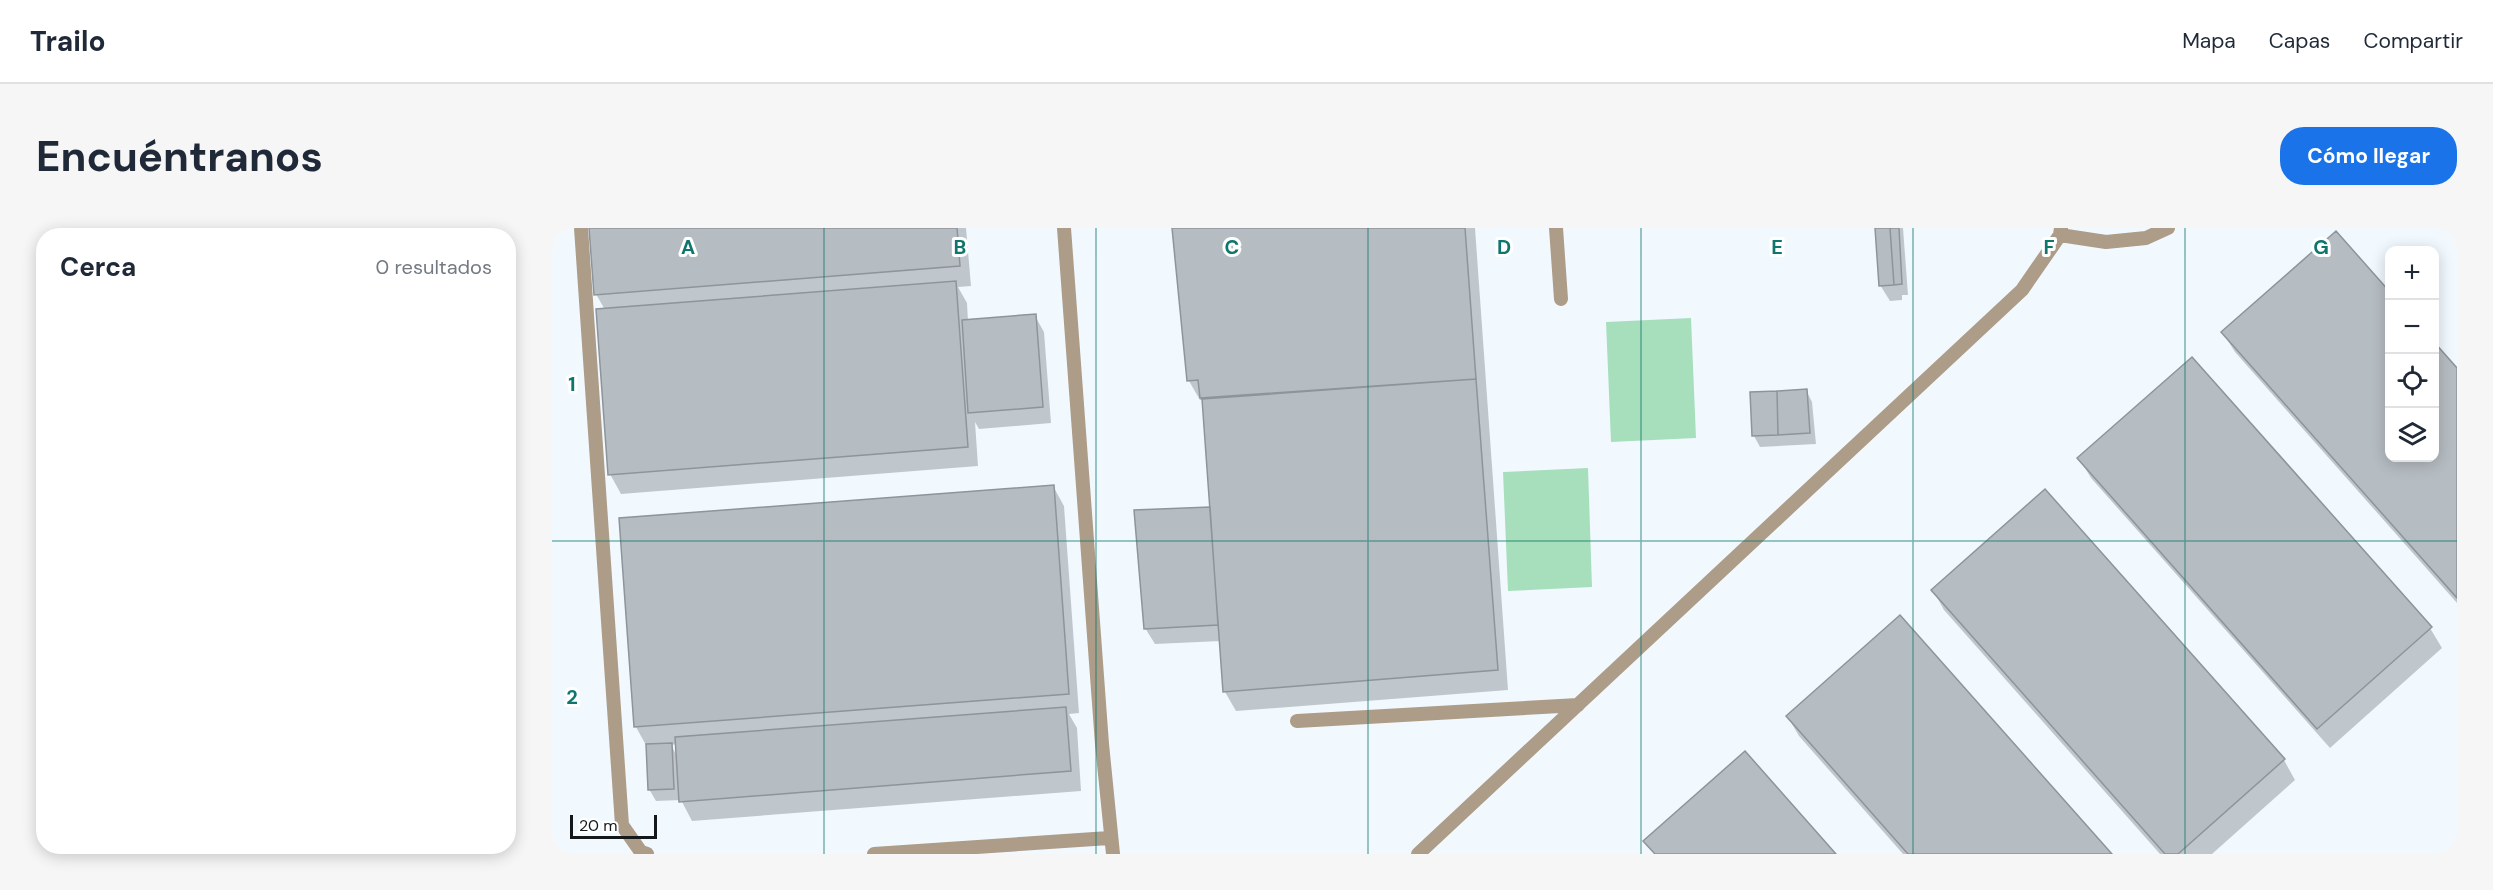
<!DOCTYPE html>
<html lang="es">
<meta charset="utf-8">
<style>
body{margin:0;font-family:"DM Sans",sans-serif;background:#f6f6f7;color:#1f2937}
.controls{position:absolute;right:18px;top:18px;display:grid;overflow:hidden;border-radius:12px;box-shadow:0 3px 15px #0003}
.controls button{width:54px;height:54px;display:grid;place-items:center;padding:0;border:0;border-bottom:2px solid #e0e1e3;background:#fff;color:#1f2937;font:30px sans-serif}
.scale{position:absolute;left:18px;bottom:15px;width:87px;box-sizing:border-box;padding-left:6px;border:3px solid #15181a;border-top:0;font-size:16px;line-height:21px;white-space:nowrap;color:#15181a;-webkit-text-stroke:4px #fff;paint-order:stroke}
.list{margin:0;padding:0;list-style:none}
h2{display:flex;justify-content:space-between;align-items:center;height:78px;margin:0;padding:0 24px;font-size:26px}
h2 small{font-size:20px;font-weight:400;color:#747a83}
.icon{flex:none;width:33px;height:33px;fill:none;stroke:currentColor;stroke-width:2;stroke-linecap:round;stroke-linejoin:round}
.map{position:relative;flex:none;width:1905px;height:626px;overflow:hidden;border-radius:24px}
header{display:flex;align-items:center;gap:36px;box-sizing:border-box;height:84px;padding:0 30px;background:#fff;border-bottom:2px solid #e0e1e3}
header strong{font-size:28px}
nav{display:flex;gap:33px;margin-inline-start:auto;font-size:21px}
.intro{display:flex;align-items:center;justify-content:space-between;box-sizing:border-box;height:144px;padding:0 36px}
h1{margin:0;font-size:42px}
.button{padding:15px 27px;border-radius:24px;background:#1a73e8;color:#fff;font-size:21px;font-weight:700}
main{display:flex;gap:36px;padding:0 36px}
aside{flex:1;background:#fff;border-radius:24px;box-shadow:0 3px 15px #0003}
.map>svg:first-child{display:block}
.green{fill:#a7dfbc}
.shadow{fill:#0003;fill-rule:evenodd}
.building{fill:#b6bdc2;stroke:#8e949a;stroke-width:1.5}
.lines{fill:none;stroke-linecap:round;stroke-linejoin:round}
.lane{stroke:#ac9c88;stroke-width:14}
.grid{fill:none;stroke:#0f766e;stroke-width:1.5;stroke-opacity:0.55}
.grid-label{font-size:20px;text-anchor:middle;font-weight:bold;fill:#0f766e;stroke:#fff;stroke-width:6;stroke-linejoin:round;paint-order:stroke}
</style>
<header>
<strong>Trailo</strong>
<nav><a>Mapa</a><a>Capas</a><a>Compartir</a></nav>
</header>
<div class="intro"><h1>Encuéntranos</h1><a class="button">Cómo llegar</a></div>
<main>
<aside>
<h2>Cerca<small>0 resultados</small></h2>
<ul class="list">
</ul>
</aside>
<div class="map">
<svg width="1905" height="626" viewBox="0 0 1905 626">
<rect width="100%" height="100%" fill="#f1f9ff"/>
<!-- green -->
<path class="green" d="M1139 90 1144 210 1059 214 1054 94Z
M1036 240 1040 359 956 363 951 244Z"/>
<!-- shadow -->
<path class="shadow" d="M39 0H414L419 58 406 59 415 75 416 93 483 88 492 104 499 195 427 201 423 194 426 238 69 266 58 246 53 82 44 66Z
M622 0H923L956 462 684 483 673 464 669 413 603 416 593 400 660 286 652 172H648L637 153Z
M1325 0H1351L1356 67H1350V72L1338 73 1328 57Z
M1671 105 1838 230H1882L1905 142V375L1683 124Z
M1254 162 1260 174 1264 216 1208 219 1202 208Z
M1527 230 1878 400 1890 420 1778 520 1539 250Z
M501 258 512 278 527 485 517 486 525 500 529 563 140 593 129 572 104 573 97 561 95 519 84 499ZM125 516V528L119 517Z
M1493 263 1732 532 1743 552 1660 626H1608L1392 382 1381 362Z
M1348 389 1558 626H1351L1247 508 1236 489Z"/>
<!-- building -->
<path class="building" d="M37 0H405L408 38 42 67Z
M620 0H913L924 151 648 170 646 152 635 153Z
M1323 0H1338L1342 57 1327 58Z
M1338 0H1347L1350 56 1342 57Z
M1784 3 1838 64V230H1882V114L1905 140V370L1669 104Z
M404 53 416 219 56 247 44 81Z
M484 86 491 179 416 185 410 92Z
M1640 129 1880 399 1765 501 1525 230Z
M924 151 946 442 671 464 650 171Z
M1255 161 1258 205 1226 207 1225 163Z
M1225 163 1226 207 1200 208 1198 164Z
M502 257 517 466 82 499 67 290Z
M1493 261 1733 531 1626 626H1613L1379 362Z
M658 279 666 397 592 401 582 282Z
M1348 387 1560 626H1356L1234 488Z
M514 479 519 543 127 574 123 509Z
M120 515 122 561 96 562 94 516Z
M1193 523 1284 626H1103L1091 613Z"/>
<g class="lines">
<!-- lane -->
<path class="lane" d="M29 0 70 597 89 624 95 626
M512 0 550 516 561 626
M1004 0 1009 71
M1508 7 1554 14 1594 10 1616 0
M745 493 1026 477
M322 626 557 610
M866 626 1470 62 1508 7 1509 0"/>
</g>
<!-- grid -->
<path class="grid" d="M272 0V626M544 0V626M816 0V626M1089 0V626M1361 0V626M1633 0V626M0 313H1905"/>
<g class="grid-label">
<text x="136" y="26">A</text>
<text x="408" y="26">B</text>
<text x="680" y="26">C</text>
<text x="952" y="26">D</text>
<text x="1225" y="26">E</text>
<text x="1497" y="26">F</text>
<text x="1769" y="26">G</text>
<text x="20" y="163">1</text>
<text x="20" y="476">2</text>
</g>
</svg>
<div class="controls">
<button>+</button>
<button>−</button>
<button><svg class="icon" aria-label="locate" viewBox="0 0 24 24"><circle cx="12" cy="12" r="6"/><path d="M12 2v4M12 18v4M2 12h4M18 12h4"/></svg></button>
<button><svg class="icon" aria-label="layers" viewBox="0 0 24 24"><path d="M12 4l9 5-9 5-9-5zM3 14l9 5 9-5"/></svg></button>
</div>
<div class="scale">20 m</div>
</div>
</main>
